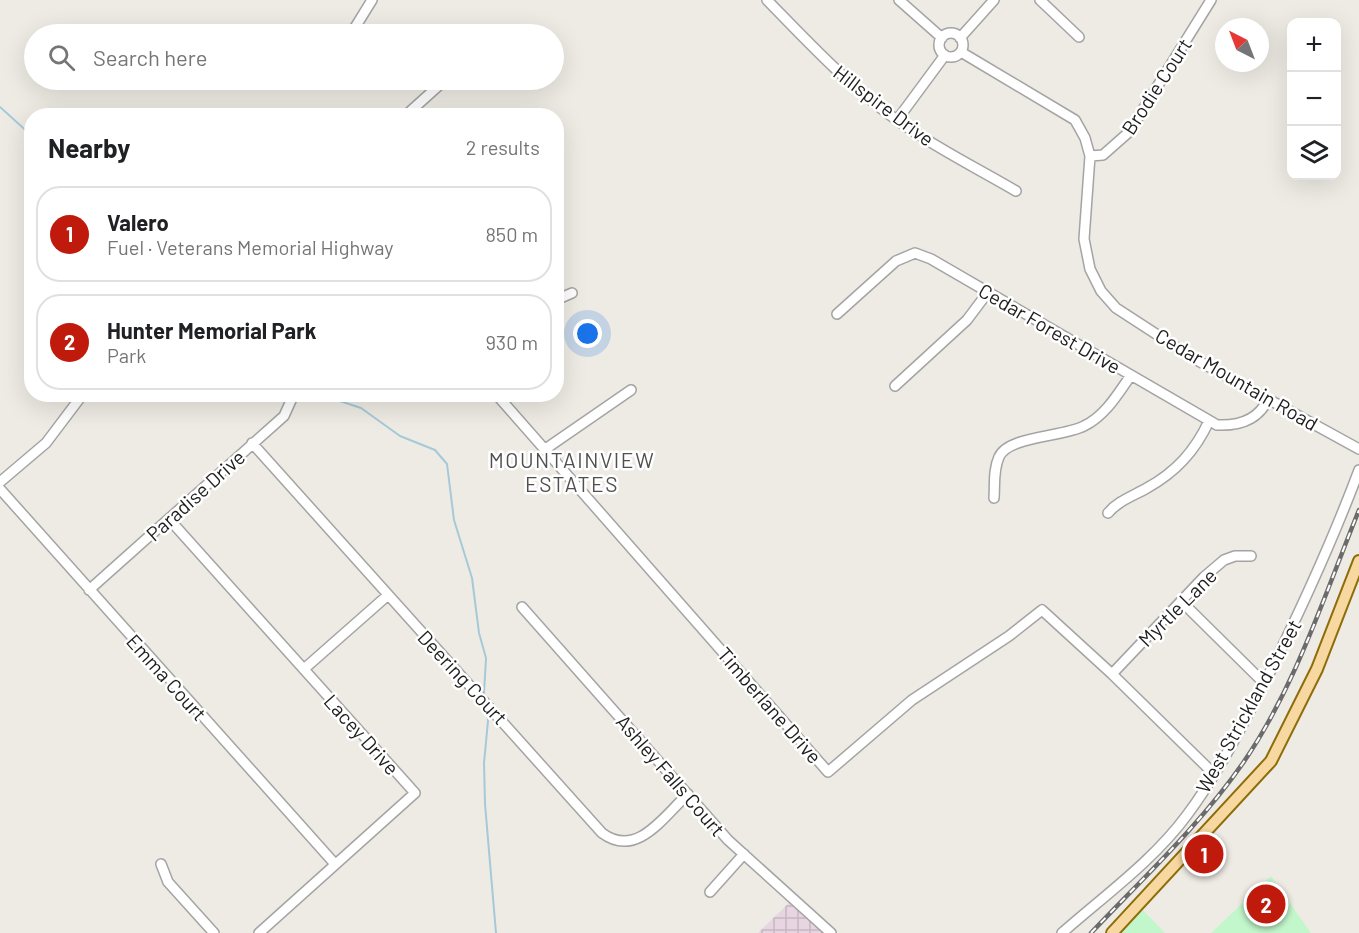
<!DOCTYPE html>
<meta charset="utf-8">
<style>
body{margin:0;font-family:Barlow,sans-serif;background:#f2f2f2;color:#202124}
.controls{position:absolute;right:18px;top:18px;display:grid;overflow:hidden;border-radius:12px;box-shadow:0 6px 24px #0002}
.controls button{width:54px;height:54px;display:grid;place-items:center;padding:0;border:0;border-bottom:2px solid #e0e0e0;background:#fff;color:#202124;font:30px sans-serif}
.compass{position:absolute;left:1215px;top:18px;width:54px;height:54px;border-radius:50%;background:#fff;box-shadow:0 6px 24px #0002;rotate:318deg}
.you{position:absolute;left:588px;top:334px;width:21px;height:21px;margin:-15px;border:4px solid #fff;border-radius:50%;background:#1a73e8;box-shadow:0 0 0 9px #1a73e833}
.badge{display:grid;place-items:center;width:39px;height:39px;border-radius:50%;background:#bf1a0b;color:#fff;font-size:20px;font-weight:700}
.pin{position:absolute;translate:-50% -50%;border:3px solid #fff;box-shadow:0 2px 6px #0006}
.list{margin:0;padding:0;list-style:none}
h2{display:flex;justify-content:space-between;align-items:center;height:78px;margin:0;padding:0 24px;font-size:26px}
h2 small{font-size:20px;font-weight:400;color:#757577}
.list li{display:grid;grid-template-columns:39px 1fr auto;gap:18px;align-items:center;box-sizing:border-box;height:96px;margin:0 12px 12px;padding:0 12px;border:2px solid #e0e0e0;border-radius:24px}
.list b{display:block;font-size:22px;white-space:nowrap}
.list p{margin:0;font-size:20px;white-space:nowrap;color:#757577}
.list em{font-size:20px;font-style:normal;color:#757577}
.icon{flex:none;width:33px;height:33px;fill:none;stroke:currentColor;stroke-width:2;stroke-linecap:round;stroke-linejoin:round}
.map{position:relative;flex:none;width:1359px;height:933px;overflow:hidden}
.search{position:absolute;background:#fff;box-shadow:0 6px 24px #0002;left:24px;top:24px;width:540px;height:66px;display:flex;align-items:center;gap:15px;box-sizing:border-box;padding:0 21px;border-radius:33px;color:#757577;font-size:22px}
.panel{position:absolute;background:#fff;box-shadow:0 6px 24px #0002;left:24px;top:108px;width:540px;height:294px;border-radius:24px}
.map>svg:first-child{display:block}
.industrial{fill:url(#industrial-grid)}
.park{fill:#c2f6cb}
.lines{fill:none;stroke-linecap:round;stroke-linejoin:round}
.stream{stroke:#a6c9d9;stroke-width:2}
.minor-casing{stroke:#a4a4a4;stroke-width:12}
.major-casing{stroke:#8e6d08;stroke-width:14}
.minor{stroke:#fff;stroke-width:9}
.major{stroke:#f6d8a0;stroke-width:10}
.rail-casing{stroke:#6b6b6b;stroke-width:4.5}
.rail{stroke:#fff;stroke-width:2;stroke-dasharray:7;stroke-linecap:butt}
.labels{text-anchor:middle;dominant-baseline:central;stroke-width:5;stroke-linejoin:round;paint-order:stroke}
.street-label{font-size:20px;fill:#1d1d1d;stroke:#fff}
.neighbourhood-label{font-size:21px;letter-spacing:1.5px;fill:#505050;stroke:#fff}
</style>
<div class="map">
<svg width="1359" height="933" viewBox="0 0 1359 933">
<defs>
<pattern id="industrial-grid" width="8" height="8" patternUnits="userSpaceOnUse" patternTransform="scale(1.5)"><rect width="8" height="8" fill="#e7d6e2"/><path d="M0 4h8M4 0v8" fill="none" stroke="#c6b7c1"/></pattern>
</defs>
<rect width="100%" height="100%" fill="#eeebe4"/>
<!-- industrial -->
<path class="industrial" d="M793 899 831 933H758Z"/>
<!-- park -->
<path class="park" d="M1271 876 1311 933H1211Z
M1139 906 1165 933H1115Z"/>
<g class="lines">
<!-- stream -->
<path class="stream" d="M0 107 32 136
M319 394 361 408 400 436 435 450 447 464 454 520 472 578 479 633 486 658 484 693
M487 709 488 721 484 763 485 804 496 933"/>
<defs>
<path id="minor" d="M767 0C813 47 857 95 913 131 946 153 982 171 1016 191
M899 0 942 38
M1040 0 1079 37
M939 45a12 12 0 1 1 24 0a12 12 0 1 1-24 0Z
M351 34 372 0
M960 38 994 0
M961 52 1075 120 1085 138 1090 156 1084 239 1090 269 1101 291 1116 308 1193 358 1359 449
M405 116 445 80
M897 120 945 55
M1090 156 1103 155 1129 132 1211 0
M556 300 572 293
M837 314 896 261 915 253 931 259 1217 425C1238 426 1258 421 1268 399
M895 386 967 320 988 292
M496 394 828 772 912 700 1009 636 1042 610 1112 674 1214 774
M252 443 602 833C637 859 664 816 688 794
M544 450 631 390
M0 482 46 443 83 394
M0 489 335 864
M994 498C995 485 993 470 999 457 1008 436 1063 437 1084 426 1105 416 1118 394 1131 375
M1108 513C1118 501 1133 496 1147 488 1176 472 1195 451 1209 421
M169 519 415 793 259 933
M89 590 284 416 294 394
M1181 601 1264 683
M522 607 728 840 831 933
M304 669 388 595
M1112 674 1204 577 1224 560 1235 556H1251
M161 864 168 882 214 933
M710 892 744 854
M1062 933C1104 896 1154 860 1187 815 1217 775 1240 730 1263 686 1299 614 1331 545 1359 470"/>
<path id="major" d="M1112 933 1271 761 1317 669 1359 561"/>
</defs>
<!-- minor casing -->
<use href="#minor" class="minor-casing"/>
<!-- major casing -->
<use href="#major" class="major-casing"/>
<!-- minor -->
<use href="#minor" class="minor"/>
<!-- major -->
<use href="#major" class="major"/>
<defs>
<path id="rail" d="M1091 933C1143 878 1200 825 1243 763 1296 686 1324 596 1359 510"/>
</defs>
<!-- rail casing -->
<use href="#rail" class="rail-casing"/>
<!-- rail -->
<use href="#rail" class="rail"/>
</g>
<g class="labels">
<!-- street labels -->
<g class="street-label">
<text transform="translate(1156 86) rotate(-57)">Brodie Court</text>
<text transform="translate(884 105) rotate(37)">Hillspire Drive</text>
<text transform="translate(1050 328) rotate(30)">Cedar Forest Drive</text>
<text transform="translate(1237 379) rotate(30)">Cedar Mountain Road</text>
<text transform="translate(195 495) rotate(-42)">Paradise Drive</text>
<text transform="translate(1177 607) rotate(-45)">Myrtle Lane</text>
<text transform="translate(167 677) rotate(48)">Emma Court</text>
<text transform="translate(463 677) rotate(47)">Deering Court</text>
<text transform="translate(770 705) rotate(49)">Timberlane Drive</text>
<text transform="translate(1248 706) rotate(-61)">West Strickland Street</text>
<text transform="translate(362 734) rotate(48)">Lacey Drive</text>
<text transform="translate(671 775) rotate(49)">Ashley Falls Court</text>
</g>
<!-- neighbourhood labels -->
<g class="neighbourhood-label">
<text x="572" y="459">MOUNTAINVIEW<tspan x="572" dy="24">ESTATES</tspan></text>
</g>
</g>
</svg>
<div class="controls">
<button>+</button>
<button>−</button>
<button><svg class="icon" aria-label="layers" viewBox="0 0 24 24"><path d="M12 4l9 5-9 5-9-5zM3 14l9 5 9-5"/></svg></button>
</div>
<svg class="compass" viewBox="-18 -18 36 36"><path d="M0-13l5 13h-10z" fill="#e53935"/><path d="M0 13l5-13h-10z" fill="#757577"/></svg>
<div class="you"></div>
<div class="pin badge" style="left:1204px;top:854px">1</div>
<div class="pin badge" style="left:1266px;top:904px">2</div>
<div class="search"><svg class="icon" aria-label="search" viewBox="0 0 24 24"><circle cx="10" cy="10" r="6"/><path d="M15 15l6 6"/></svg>Search here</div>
<section class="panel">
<h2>Nearby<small>2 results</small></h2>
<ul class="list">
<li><span class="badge">1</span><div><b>Valero</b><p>Fuel · Veterans Memorial Highway</p></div><em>850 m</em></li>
<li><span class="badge">2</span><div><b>Hunter Memorial Park</b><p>Park</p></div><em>930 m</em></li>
</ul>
</section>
</div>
